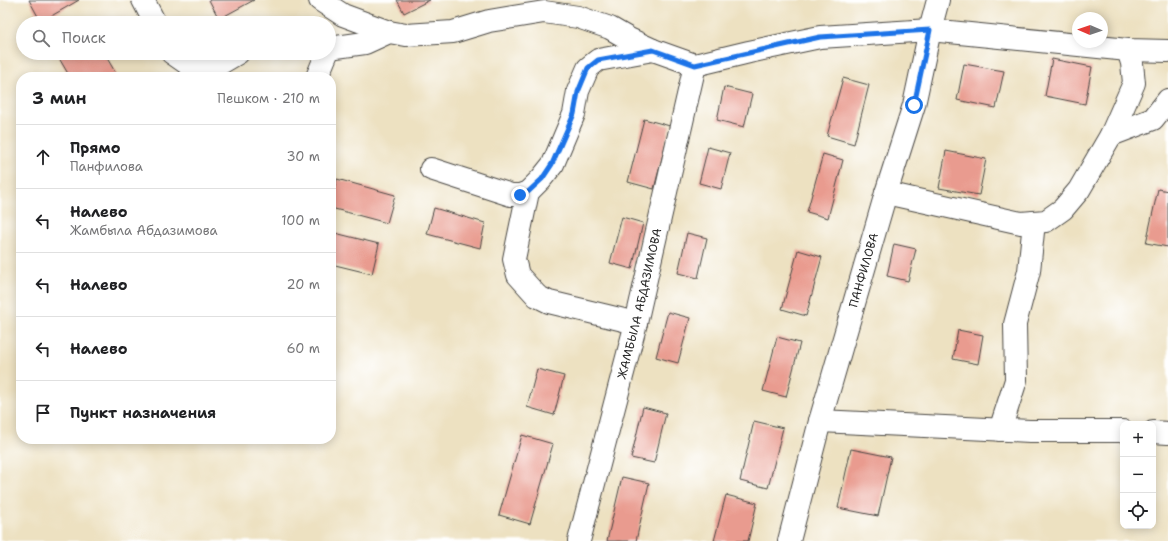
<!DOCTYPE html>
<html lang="ru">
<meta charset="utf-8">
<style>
body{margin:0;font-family:"Shantell Sans",sans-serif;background:#f2f2f2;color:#202124}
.controls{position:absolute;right:12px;bottom:12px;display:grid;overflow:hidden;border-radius:8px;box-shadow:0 2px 10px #0003}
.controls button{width:36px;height:36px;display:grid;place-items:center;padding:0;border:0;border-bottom:1px solid #e0e0e0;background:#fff;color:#202124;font:20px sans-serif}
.compass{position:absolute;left:1072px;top:12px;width:36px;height:36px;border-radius:50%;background:#fff;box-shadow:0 2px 10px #0003;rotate:272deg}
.stop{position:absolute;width:12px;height:12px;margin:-9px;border:3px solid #1a73e8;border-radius:50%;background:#fff}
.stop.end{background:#1a73e8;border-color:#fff;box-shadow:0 1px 4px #0008}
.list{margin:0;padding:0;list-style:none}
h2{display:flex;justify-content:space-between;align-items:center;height:52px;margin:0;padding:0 16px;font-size:17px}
h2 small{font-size:13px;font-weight:400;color:#757577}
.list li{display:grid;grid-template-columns:26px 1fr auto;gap:12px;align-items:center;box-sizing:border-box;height:64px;padding:0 16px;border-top:1px solid #e0e0e0}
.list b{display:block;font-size:15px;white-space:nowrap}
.list p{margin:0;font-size:13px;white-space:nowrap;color:#757577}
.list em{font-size:13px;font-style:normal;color:#757577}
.icon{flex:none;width:22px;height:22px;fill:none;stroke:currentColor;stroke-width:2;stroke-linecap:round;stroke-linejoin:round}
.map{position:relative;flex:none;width:1168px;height:541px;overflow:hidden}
.search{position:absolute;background:#fff;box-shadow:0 2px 10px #0003;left:16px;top:16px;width:320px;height:44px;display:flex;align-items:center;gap:10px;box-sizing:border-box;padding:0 14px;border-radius:22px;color:#757577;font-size:15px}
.panel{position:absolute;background:#fff;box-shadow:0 2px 10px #0003;left:16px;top:72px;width:320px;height:372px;border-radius:16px}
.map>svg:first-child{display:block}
.building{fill:#e99b8f}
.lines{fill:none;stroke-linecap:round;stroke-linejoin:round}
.minor-casing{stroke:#484642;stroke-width:24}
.minor{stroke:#fff;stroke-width:22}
.route{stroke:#1a73e8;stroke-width:5}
.labels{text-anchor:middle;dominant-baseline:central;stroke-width:4;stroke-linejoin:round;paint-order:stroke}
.street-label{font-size:12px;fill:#2b2b2b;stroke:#fff}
</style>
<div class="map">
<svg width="1168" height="541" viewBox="0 0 1168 541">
<rect width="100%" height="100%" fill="#fff"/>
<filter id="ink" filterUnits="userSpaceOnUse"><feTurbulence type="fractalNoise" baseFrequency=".025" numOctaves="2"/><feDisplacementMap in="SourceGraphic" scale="8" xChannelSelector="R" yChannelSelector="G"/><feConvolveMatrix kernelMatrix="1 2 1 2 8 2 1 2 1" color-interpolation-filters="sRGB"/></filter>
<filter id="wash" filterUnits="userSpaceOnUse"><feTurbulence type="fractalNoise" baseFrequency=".012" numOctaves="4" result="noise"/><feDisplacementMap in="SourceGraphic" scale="16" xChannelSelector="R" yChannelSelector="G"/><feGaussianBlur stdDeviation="0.9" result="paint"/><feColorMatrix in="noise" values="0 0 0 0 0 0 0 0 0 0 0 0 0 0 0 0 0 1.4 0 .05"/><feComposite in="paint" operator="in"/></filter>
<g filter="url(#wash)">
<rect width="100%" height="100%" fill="#ede1c1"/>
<g id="blocks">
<!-- building -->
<path class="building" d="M29 0H79L41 22Z
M209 0H254L219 19Z
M397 0H430L404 13Z
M56 53H104L118 77H70Z
M1052 59 1092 67 1085 104 1045 96Z
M964 64 1004 71 996 108 957 100Z
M843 78 869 85 854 144 827 136Z
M724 87 752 94 744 127 717 120Z
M644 119 670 126 654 189 628 182Z
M708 147 730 153 721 189 699 183Z
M946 151 986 159 979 195 939 188Z
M823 154 843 160 828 218 807 212Z
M337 179 395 195 387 223 331 208V201Z
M1158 189 1168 191V247L1146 243Z
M434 208 485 223 480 248 427 234Z
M622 217 643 223 632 269 610 263Z
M331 232 379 244 372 274 331 264Z
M687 233 707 238 698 278 678 273Z
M894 244 916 249 908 281 887 276Z
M798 250 822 257 806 316 782 309Z
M668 312 690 318 678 363 656 357Z
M958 330 983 335 978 364 953 359Z
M777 337 800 343 786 397 763 391Z
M537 369 564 376 554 415 527 407Z
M643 407 666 413 654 463 631 458Z
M754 421 783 428 768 488 740 481Z
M522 435 553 444 530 524 499 515Z
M851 449 891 457 878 516 838 508Z
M622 477 649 483 636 541H607Z
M726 495 757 503 748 541H714Z"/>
</g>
</g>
<g filter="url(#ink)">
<use href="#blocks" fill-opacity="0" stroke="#484642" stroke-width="1"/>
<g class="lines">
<defs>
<g id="minor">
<path d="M143 0 155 23"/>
<path d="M320 0 343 15 389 32"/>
<path d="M329 48 365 43 389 32 406 35 453 32 489 21 544 12 578 17 610 28 629 39 653 50 695 65 749 52 820 37 930 30 1128 50 1168 51"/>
<path d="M172 53 195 69 216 66 238 53"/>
<path d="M317 77 327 53"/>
<path d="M1111 135 1153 119 1168 100"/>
<path d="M431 169 511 195H520L528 192 541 179 553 164 574 114 578 91 588 68 598 60 653 50"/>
<path d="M528 192 514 259 518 275 537 296 549 302 636 323"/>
<path d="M886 193 1021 223 1046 221 1063 209 1079 190 1111 135 1134 83 1132 63 1128 50"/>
<path d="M820 421 1030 431H1123"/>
<path d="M1000 430 1016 380 1015 324 1029 271 1034 222"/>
<path d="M1153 432 1168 433"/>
<path id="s1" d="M579 541 636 323 695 65"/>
<path id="s2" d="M789 541 820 421 886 193 914 105 930 30 938 0"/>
</g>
</defs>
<!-- minor casing -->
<use href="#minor" class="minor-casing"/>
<!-- minor -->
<use href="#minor" class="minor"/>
</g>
</g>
<g class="lines" filter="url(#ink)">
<!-- route -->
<path class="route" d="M520 195 528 192 542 179 552 164 574 114 578 92 588 68 598 60 653 50 695 65 820 37 930 30 914 105"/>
</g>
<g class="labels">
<!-- street labels -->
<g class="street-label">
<text stroke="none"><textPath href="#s2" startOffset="281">ПАНФИЛОВА</textPath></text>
<text stroke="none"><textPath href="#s1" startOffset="245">ЖАМБЫЛА АБДАЗИМОВА</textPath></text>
</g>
</g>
</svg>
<div class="controls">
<button>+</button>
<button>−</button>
<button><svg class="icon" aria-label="locate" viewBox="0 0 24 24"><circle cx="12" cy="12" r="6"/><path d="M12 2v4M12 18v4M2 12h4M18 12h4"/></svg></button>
</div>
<svg class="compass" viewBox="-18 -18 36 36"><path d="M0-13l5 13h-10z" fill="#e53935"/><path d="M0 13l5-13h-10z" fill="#757577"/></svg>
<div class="stop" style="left:914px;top:105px"></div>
<div class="stop end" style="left:520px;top:195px"></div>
<div class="search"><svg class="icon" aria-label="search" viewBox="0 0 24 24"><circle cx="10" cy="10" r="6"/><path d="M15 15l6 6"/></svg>Поиск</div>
<section class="panel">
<h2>3 мин<small>Пешком · 210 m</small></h2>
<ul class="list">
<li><svg class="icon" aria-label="ahead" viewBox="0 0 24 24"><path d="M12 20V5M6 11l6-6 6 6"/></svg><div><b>Прямо</b><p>Панфилова</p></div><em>30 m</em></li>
<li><svg class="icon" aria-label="left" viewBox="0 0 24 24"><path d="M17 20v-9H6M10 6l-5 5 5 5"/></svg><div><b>Налево</b><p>Жамбыла Абдазимова</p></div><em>100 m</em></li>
<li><svg class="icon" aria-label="left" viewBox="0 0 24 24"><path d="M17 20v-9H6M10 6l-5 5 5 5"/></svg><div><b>Налево</b></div><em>20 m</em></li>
<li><svg class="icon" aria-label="left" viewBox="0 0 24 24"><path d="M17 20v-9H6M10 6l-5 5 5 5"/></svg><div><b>Налево</b></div><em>60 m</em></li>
<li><svg class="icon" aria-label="arrive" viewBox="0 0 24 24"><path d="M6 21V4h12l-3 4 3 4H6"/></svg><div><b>Пункт назначения</b></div></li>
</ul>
</section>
</div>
